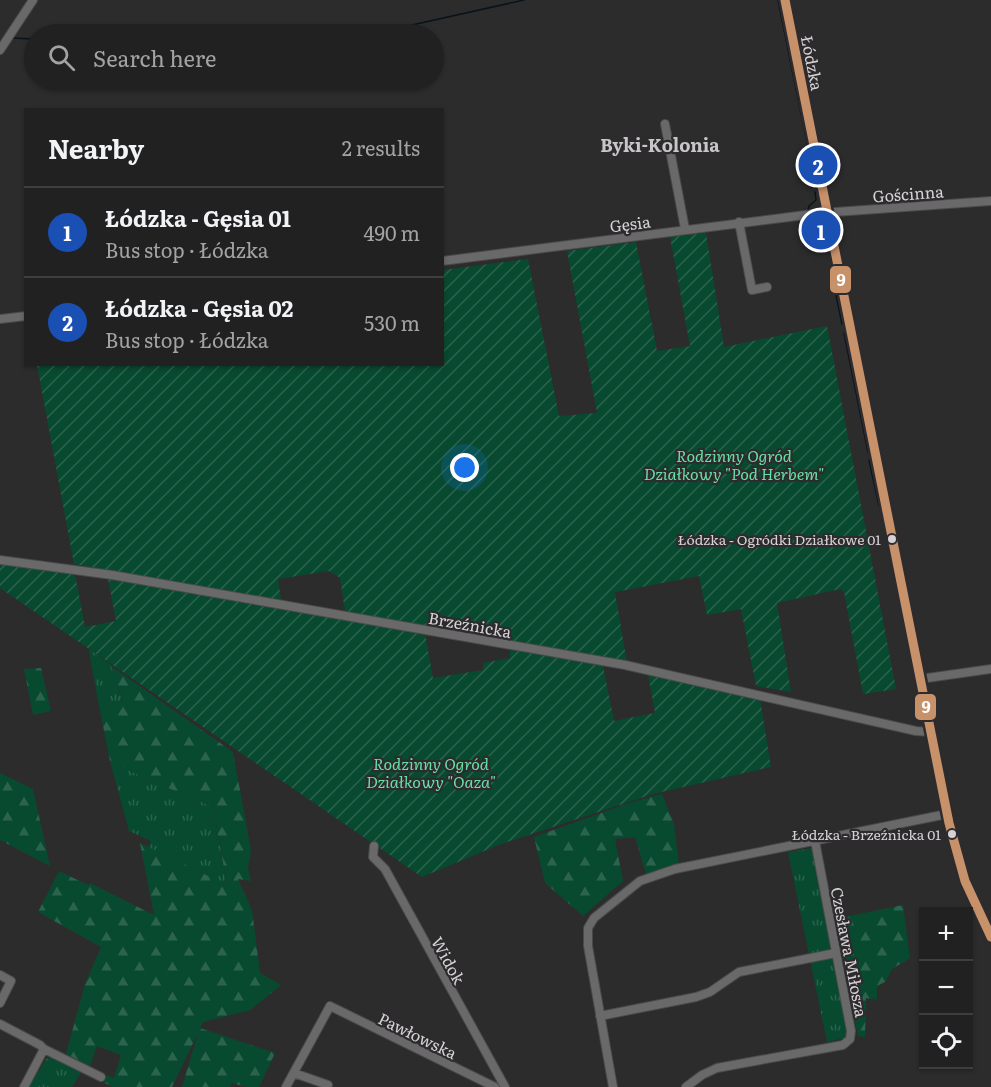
<!DOCTYPE html>
<meta charset="utf-8">
<style>
body{margin:0;font-family:Literata,serif;background:#29292a;color:#f1f3f6}
.controls{position:absolute;right:18px;bottom:18px;display:grid;overflow:hidden;border-radius:0px;box-shadow:0 2px 4px #0004}
.controls button{width:54px;height:54px;display:grid;place-items:center;padding:0;border:0;border-bottom:2px solid #3e3e3f;background:#212121;color:#f1f3f6;font:30px sans-serif}
.you{position:absolute;left:465px;top:468px;width:21px;height:21px;margin:-15px;border:4px solid #fff;border-radius:50%;background:#1a73e8;box-shadow:0 0 0 9px #1a73e833}
.badge{display:grid;place-items:center;width:39px;height:39px;border-radius:50%;background:#8bbbb9;color:#fff;font-size:20px;font-weight:700}
.pin{position:absolute;translate:-50% -50%;border:3px solid #fff;box-shadow:0 2px 6px #0006}
.list{margin:0;padding:0;list-style:none}
h2{display:flex;justify-content:space-between;align-items:center;height:78px;margin:0;padding:0 24px;font-size:26px}
h2 small{font-size:20px;font-weight:400;color:#a2a3a5}
.list li{display:grid;grid-template-columns:39px 1fr auto;gap:18px;align-items:center;box-sizing:border-box;height:90px;padding:0 24px;border-top:2px solid #3e3e3f}
.list b{display:block;font-size:22px;white-space:nowrap}
.list p{margin:0;font-size:20px;white-space:nowrap;color:#a2a3a5}
.list em{font-size:20px;font-style:normal;color:#a2a3a5}
.icon{flex:none;width:33px;height:33px;fill:none;stroke:currentColor;stroke-width:2;stroke-linecap:round;stroke-linejoin:round}
.map{position:relative;flex:none;width:991px;height:1087px;overflow:hidden}
.search{position:absolute;background:#212121;box-shadow:0 2px 4px #0004;left:24px;top:24px;width:420px;height:66px;display:flex;align-items:center;gap:15px;box-sizing:border-box;padding:0 21px;border-radius:33px;color:#a2a3a5;font-size:22px}
.panel{position:absolute;background:#212121;box-shadow:0 2px 4px #0004;left:24px;top:108px;width:420px;height:258px;border-radius:0px}
.map>svg:first-child{display:block}
.grass{fill:url(#grass-tufts)}
.forest{fill:url(#forest-firs)}
.garden{fill:url(#garden-furrows)}
.lines{fill:none;stroke-linecap:round;stroke-linejoin:round}
.stream{stroke:#09141a;stroke-width:1.5}
.minor-casing{stroke:#4a4a4a;stroke-width:10}
.major-casing{stroke:#4a4a4a;stroke-width:12}
.minor{stroke:#6a696a;stroke-width:8}
.major{stroke:#6a6563;stroke-width:9}
.bus-1-casing{stroke:#2d2b2d;stroke-width:14}
.bus-1{stroke:#c7916a;stroke-width:9}
.bus-dot{fill:#d4d2d4;stroke:#2d2b2d;stroke-width:2}
.labels{text-anchor:middle;dominant-baseline:central;stroke-width:4.5;stroke-linejoin:round;paint-order:stroke}
.bus-label{font-size:14px;fill:#d4d2d4;stroke:#2d2b2d;text-anchor:end}
.street-label{font-size:16px;fill:#d4d2d4;stroke:#2d2b2d}
.park-label{font-size:16px;font-style:italic;fill:#66e0a4;stroke:#2d2b2d}
.neighbourhood-label{font-size:18px;font-weight:bold;fill:#c9c6c9;stroke:#2d2b2d}
.line-badge{stroke:#2d2b2d;stroke-width:2}
.badge-label{font-size:16px;text-anchor:middle;font-weight:bold;fill:#fff}
</style>
<div class="map">
<svg width="991" height="1087" viewBox="0 0 991 1087">
<defs>
<pattern id="grass-tufts" width="24" height="20" patternUnits="userSpaceOnUse" patternTransform="scale(1.5)"><rect width="24" height="20" fill="#084a30"/><path d="M3 7l-1-3M5 7V3M7 7l1-3M15 17l-1-3M17 17v-4M19 17l1-3" fill="none" stroke="#2b634d"/></pattern>
<pattern id="forest-firs" width="22" height="20" patternUnits="userSpaceOnUse" patternTransform="scale(1.5)"><rect width="22" height="20" fill="#084a30"/><path d="M5 1l3.5 6h-7zM16 11l3.5 6h-7z" fill="#2b634d"/></pattern>
<pattern id="garden-furrows" width="10" height="10" patternUnits="userSpaceOnUse" patternTransform="scale(1.5)"><rect width="10" height="10" fill="#084a30"/><path d="M-1 1l2-2M0 10L10 0M9 11l2-2" fill="none" stroke="#2b634d"/></pattern>
</defs>
<rect width="100%" height="100%" fill="#2c2c2c"/>
<!-- grass -->
<path class="grass" d="M90 650 111 665 123 703 99 706 89 651Z
M110 761 147 779 213 807 227 886 148 847 151 841 129 831Z
M812 848 846 1027 847 1035 844 1038 827 1042 788 852Z
M53 1057 82 1071 72 1087H29L46 1059Z"/>
<!-- forest -->
<path class="forest" d="M111 666 233 752 251 850 248 868 251 881 238 879 252 910 260 973 281 985 250 1010 203 1022 200 1028 275 1053 259 1087H246L232 1083 230 1087H182L198 1033 172 1087H112L103 1082 107 1075 114 1078 121 1055 97 1046 90 1066 66 1054 85 984 101 947 38 912 59 871 88 885 90 883 154 915 140 843 227 885 213 807 147 779 110 761 99 706 123 702Z
M41 668 51 711 33 715 24 669Z
M0 773 33 789 50 866 0 840Z
M662 794 674 824 679 864 646 874 635 837 615 839 623 881 583 916 545 883 534 837 629 803Z
M903 905 910 958 892 969 885 982 877 986V1000L866 998 865 1037 858 1036 836 920 843 919 844 917Z"/>
<!-- garden -->
<path class="garden" d="M706 233 724 347 827 326 896 689 863 694 844 592 840 589 777 603 791 692 756 686 741 609 707 615 699 576 615 592 627 663 345 611 340 578 329 571 278 579 281 600 74 564 37 365 442 364 443 270 528 259 559 416 597 413 567 251 636 242 657 351 690 346 670 237Z
M0 564 75 574 85 627 116 621 108 579 425 633 433 678 483 670V663L510 658V649L603 666 614 721 655 713 648 674 760 699 771 767 653 794 501 844 422 877 0 588Z"/>
<g class="lines">
<!-- stream -->
<path class="stream" d="M778 0 816 187
M363 34 376 33 524 0
M11 38 34 39
M808 210 809 206 816 200 815 192
M809 219C808 229 807 238 816 245
M831 271 842 324
M844 333 868 452
M869 460 879 506"/>
<defs>
<path id="minor" d="M0 50 33 0
M665 124 685 229
M739 222 752 290 767 287
M442 261 821 213 991 201
M0 319 26 316
M0 560 112 575 625 665 916 731 931 732
M920 679 991 669
M374 846 373 857 385 869 505 1087
M0 975 11 981 0 1003
M600 1016 696 997 710 992 739 972 836 953
M0 1024 40 1045 44 1049 101 1077
M294 1073 328 1085
M24 1087 44 1049
M286 1087 330 1006 495 1087
M613 1087 588 946V928L594 918 640 881 675 869 947 814
M686 1087 702 1075 717 1068 843 1045 850 1039 851 1031 815 841"/>
<path id="major" d="M785 0 949 823 965 881 991 937"/>
</defs>
<!-- minor casing -->
<use href="#minor" class="minor-casing"/>
<!-- major casing -->
<use href="#major" class="major-casing"/>
<!-- minor -->
<use href="#minor" class="minor"/>
<!-- major -->
<use href="#major" class="major"/>
<defs>
<path id="bus-1" d="M785 0 949 823 965 881 991 937"/>
</defs>
<!-- bus-1 casing -->
<use href="#bus-1" class="bus-1-casing"/>
<!-- bus-1 -->
<use href="#bus-1" class="bus-1"/>
</g>
<!-- markers -->
<g class="bus-dot">
<circle cx="892" cy="539" r="5"/>
<circle cx="952" cy="834" r="5"/>
</g>
<g class="labels">
<!-- bus labels -->
<g class="bus-label">
<text x="881" y="539">Łódzka - Ogródki Działkowe 01</text>
<text x="941" y="834">Łódzka - Brzeźnicka 01</text>
</g>
<!-- street labels -->
<g class="street-label">
<text transform="translate(813 63) rotate(79)">Łódzka</text>
<text transform="translate(908 193) rotate(-4)">Gościnna</text>
<text transform="translate(630 223) rotate(-7)">Gęsia</text>
<text transform="translate(470 624) rotate(10)">Brzeźnicka</text>
<text transform="translate(850 952) rotate(79)">Czesława Miłosza</text>
<text transform="translate(449 960) rotate(61)">Widok</text>
<text transform="translate(418 1035) rotate(26)">Pawłowska</text>
</g>
<!-- park labels -->
<g class="park-label">
<text x="734" y="455">Rodzinny Ogród<tspan x="734" dy="18">Działkowy "Pod Herbem"</tspan></text>
<text x="431" y="763">Rodzinny Ogród<tspan x="431" dy="18">Działkowy "Oaza"</tspan></text>
</g>
<!-- neighbourhood labels -->
<g class="neighbourhood-label">
<text x="660" y="144">Byki-Kolonia</text>
</g>
</g>
<g class="line-badge">
<rect x="829" y="265" width="23" height="29" rx="6" fill="#c7916a"/>
<rect x="914" y="693" width="23" height="28" rx="6" fill="#c7916a"/>
</g>
<g class="badge-label">
<text x="841" y="286">9</text>
<text x="926" y="713">9</text>
</g>
</svg>
<div class="controls">
<button>+</button>
<button>−</button>
<button><svg class="icon" aria-label="locate" viewBox="0 0 24 24"><circle cx="12" cy="12" r="6"/><path d="M12 2v4M12 18v4M2 12h4M18 12h4"/></svg></button>
</div>
<div class="you"></div>
<div class="pin badge" style="left:821px;top:230px;background:#1a4fb4">1</div>
<div class="pin badge" style="left:818px;top:165px;background:#1a4fb4">2</div>
<div class="search"><svg class="icon" aria-label="search" viewBox="0 0 24 24"><circle cx="10" cy="10" r="6"/><path d="M15 15l6 6"/></svg>Search here</div>
<section class="panel">
<h2>Nearby<small>2 results</small></h2>
<ul class="list">
<li><span class="badge" style="background:#1a4fb4">1</span><div><b>Łódzka - Gęsia 01</b><p>Bus stop · Łódzka</p></div><em>490 m</em></li>
<li><span class="badge" style="background:#1a4fb4">2</span><div><b>Łódzka - Gęsia 02</b><p>Bus stop · Łódzka</p></div><em>530 m</em></li>
</ul>
</section>
</div>
